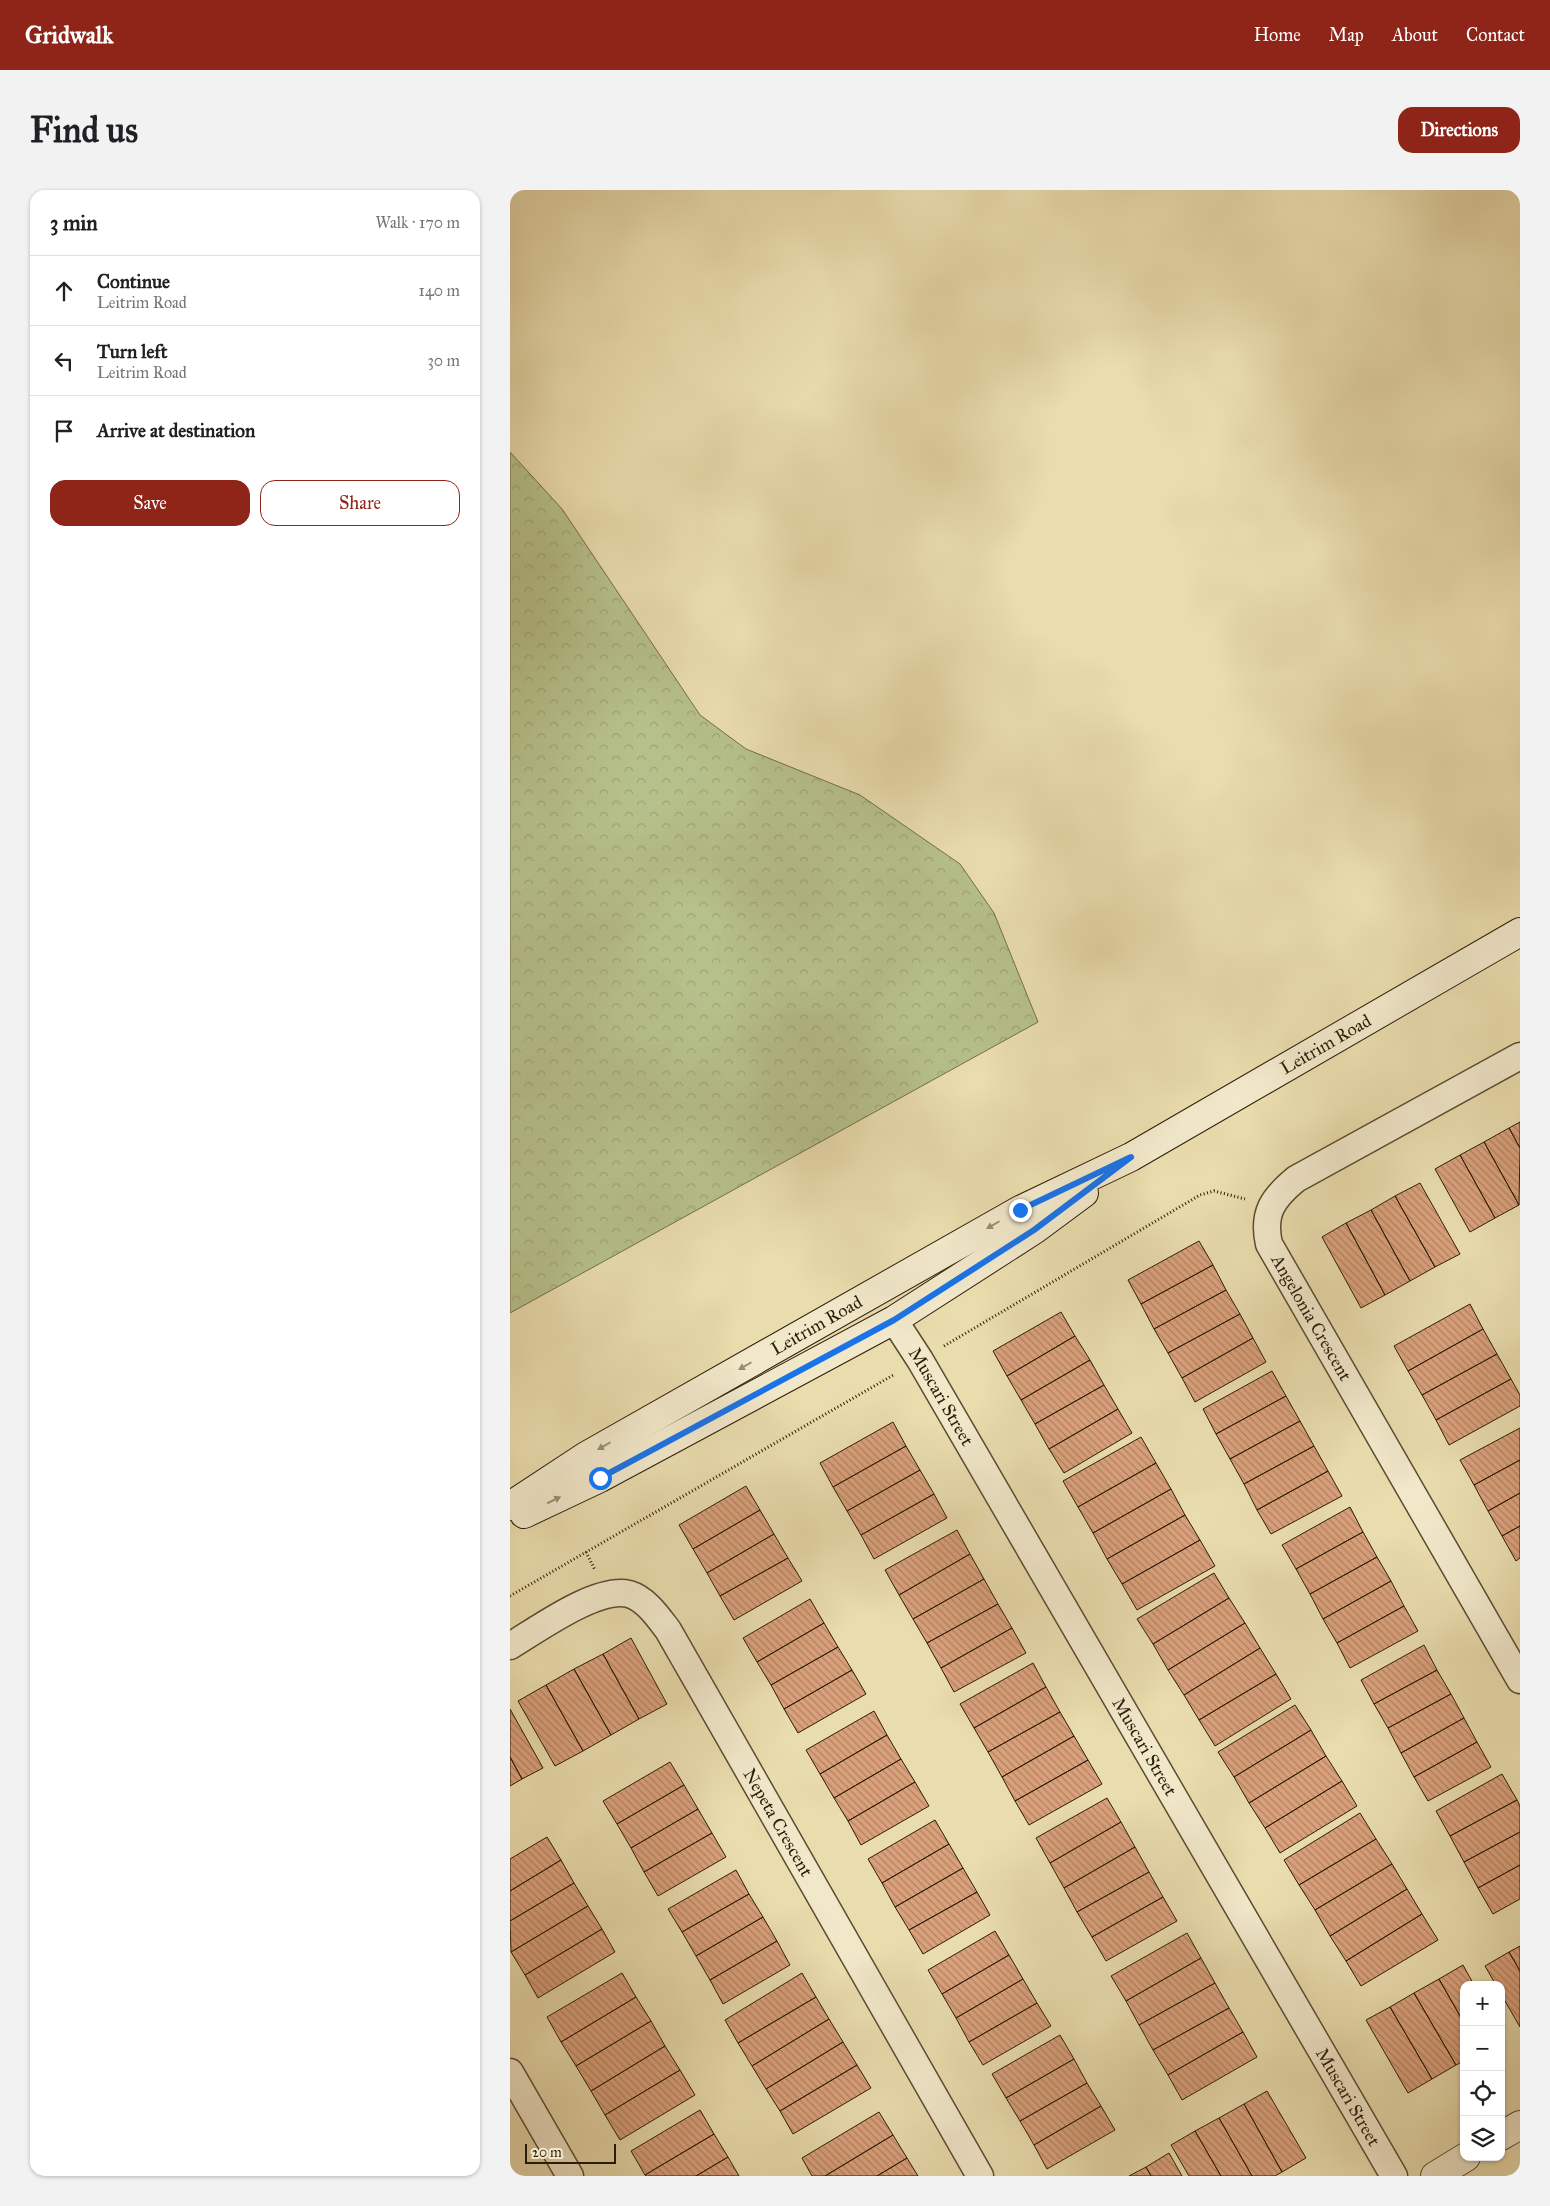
<!DOCTYPE html>
<meta charset="utf-8">
<style>
body{margin:0;font-family:"IM FELL Great Primer",serif;background:#f2f2f2;color:#202124}
.controls{position:absolute;right:15px;bottom:15px;display:grid;overflow:hidden;border-radius:10px;box-shadow:0 1px 4px #0004}
.controls button{width:45px;height:45px;display:grid;place-items:center;padding:0;border:0;border-bottom:1px solid #e0e0e0;background:#fff;color:#202124;font:25px sans-serif}
.scale{position:absolute;left:15px;bottom:12px;width:91px;box-sizing:border-box;padding-left:5px;border:2px solid #2c1c08;border-top:0;font-size:14px;line-height:18px;white-space:nowrap;color:#2c1c08;-webkit-text-stroke:4px #f1e8ca;paint-order:stroke}
.stop{position:absolute;width:15px;height:15px;margin:-11px;border:4px solid #1a73e8;border-radius:50%;background:#fff}
.stop.end{background:#1a73e8;border-color:#fff;box-shadow:0 1px 5px #0008}
.list{margin:0;padding:0;list-style:none}
h2{display:flex;justify-content:space-between;align-items:center;height:65px;margin:0;padding:0 20px;font-size:21px}
h2 small{font-size:16px;font-weight:400;color:#757577}
.list li{display:grid;grid-template-columns:32px 1fr auto;gap:15px;align-items:center;box-sizing:border-box;height:70px;padding:0 20px;border-top:1px solid #e0e0e0}
.list b{display:block;font-size:19px;white-space:nowrap}
.list p{margin:0;font-size:16px;white-space:nowrap;color:#757577}
.list em{font-size:16px;font-style:normal;color:#757577}
.actions{display:flex;gap:10px;padding:15px 20px}
.actions a{flex:1;padding:11px 0;border:1px solid #8f2418;border-radius:15px;text-align:center;font-size:18px;color:#8f2418}
.actions .main{background:#8f2418;color:#fff}
.icon{flex:none;width:28px;height:28px;fill:none;stroke:currentColor;stroke-width:2;stroke-linecap:round;stroke-linejoin:round}
.map{position:relative;flex:none;width:1010px;height:1986px;overflow:hidden;border-radius:15px}
header{display:flex;align-items:center;gap:30px;box-sizing:border-box;height:70px;padding:0 25px;background:#8f2418;color:#fff}
header strong{font-size:24px}
nav{display:flex;gap:28px;margin-inline-start:auto;font-size:18px}
.intro{display:flex;align-items:center;justify-content:space-between;box-sizing:border-box;height:120px;padding:0 30px}
h1{margin:0;font-size:35px}
.button{padding:12px 22px;border-radius:15px;background:#8f2418;color:#fff;font-size:18px;font-weight:700}
main{display:flex;gap:30px;padding:0 30px}
aside{flex:1;background:#fff;border-radius:15px;box-shadow:0 1px 4px #0004}
.map>svg:first-child{display:block}
.forest{fill:url(#forest-crowns);stroke:#716e49}
.building{fill:url(#building-back-hatch);stroke:#2c1c08}
.lines{fill:none;stroke-linecap:round;stroke-linejoin:round}
.minor-casing{stroke:#5b4c31;stroke-width:29}
.tertiary-casing{stroke:#5b4c31;stroke-width:30}
.secondary-casing{stroke:#2c1c08;stroke-width:30}
.path{stroke:#2c1c08;stroke-width:3;stroke-dasharray:1 2.5;stroke-linecap:butt}
.minor{stroke:#f1e8ca;stroke-width:26}
.tertiary{stroke:#f1e8ca;stroke-width:28}
.secondary{stroke:#f1e8ca;stroke-width:28}
.oneway{fill:#988c73}
.route{stroke:#1a73e8;stroke-width:6}
.labels{text-anchor:middle;dominant-baseline:central;stroke-width:4;stroke-linejoin:round;paint-order:stroke}
.street-label{font-size:18px;fill:#2c1c08;stroke:#f1e8ca}
</style>
<header>
<strong>Gridwalk</strong>
<nav><a>Home</a><a>Map</a><a>About</a><a>Contact</a></nav>
</header>
<div class="intro"><h1>Find us</h1><a class="button">Directions</a></div>
<main>
<aside>
<h2>3 min<small>Walk · 170 m</small></h2>
<ul class="list">
<li><svg class="icon" aria-label="ahead" viewBox="0 0 24 24"><path d="M12 20V5M6 11l6-6 6 6"/></svg><div><b>Continue</b><p>Leitrim Road</p></div><em>140 m</em></li>
<li><svg class="icon" aria-label="left" viewBox="0 0 24 24"><path d="M17 20v-9H6M10 6l-5 5 5 5"/></svg><div><b>Turn left</b><p>Leitrim Road</p></div><em>30 m</em></li>
<li><svg class="icon" aria-label="arrive" viewBox="0 0 24 24"><path d="M6 21V4h12l-3 4 3 4H6"/></svg><div><b>Arrive at destination</b></div></li>
</ul>
<div class="actions"><a class="main">Save</a><a>Share</a></div>
</aside>
<div class="map">
<svg width="1010" height="1986" viewBox="0 0 1010 1986">
<defs>
<pattern id="forest-crowns" width="20" height="18" patternUnits="userSpaceOnUse" patternTransform="scale(1.25)"><rect width="20" height="18" fill="#b6c08a"/><path d="M2 6a3 3 0 1 1 6 0M12 15a3 3 0 1 1 6 0" fill="none" stroke="#9da476"/></pattern>
<pattern id="building-back-hatch" width="6" height="6" patternUnits="userSpaceOnUse" patternTransform="scale(1.25)"><rect width="6" height="6" fill="#daa17b"/><path d="M-1 5l2 2M0 0l6 6M5-1l2 2" fill="none" stroke="#b18263"/></pattern>
</defs>
<rect width="100%" height="100%" fill="#e9dcad"/>
<filter id="stains"><feTurbulence type="fractalNoise" baseFrequency=".004" numOctaves="4"/><feColorMatrix values="0 0 0 0 .2 0 0 0 0 .09 0 0 0 0 .02 0 0 0 .5 -.17"/></filter>
<radialGradient id="worn" r=".72"><stop offset=".6" stop-color="#630" stop-opacity="0"/><stop offset="1" stop-color="#630" stop-opacity=".3"/></radialGradient>
<!-- forest -->
<path class="forest" d="M0 262 52 319 190 525 236 559 350 605 450 674 484 723 528 832 0 1123Z"/>
<!-- building -->
<path class="building" d="M1010 932V958L999 938Z
M999 938 1010 958 1009 1015 974 952Z
M974 952 1009 1015 985 1028 950 965Z
M950 965 985 1028 960 1042 925 979Z
M910 993 950 1064 925 1077 885 1006Z
M885 1006 925 1077 900 1091 861 1020Z
M861 1020 900 1091 875 1105 836 1033Z
M836 1033 875 1105 851 1118 812 1047Z
M689 1051 703 1075 631 1114 618 1090Z
M703 1075 716 1100 644 1139 631 1114Z
M716 1100 730 1124 658 1163 644 1139Z
M960 1114 973 1139 898 1181 884 1156Z
M551 1122 565 1146 497 1186 483 1161Z
M730 1124 743 1148 672 1188 658 1163Z
M973 1139 987 1164 912 1205 898 1181Z
M565 1146 580 1170 511 1210 497 1186Z
M743 1148 756 1172 685 1212 672 1188Z
M987 1164 1001 1189 926 1230 912 1205Z
M580 1170 594 1195 525 1234 511 1210Z
M762 1181 776 1206 706 1244 693 1219Z
M1001 1189 1010 1205V1216L939 1255 926 1230Z
M594 1195 608 1219 539 1259 525 1234Z
M776 1206 790 1231 720 1269 706 1244Z
M608 1219 622 1243 554 1283 539 1259Z
M790 1231 804 1256 734 1294 720 1269Z
M383 1232 396 1256 323 1297 310 1273Z
M1010 1238V1270L964 1295 950 1270Z
M631 1247 646 1273 568 1317 553 1291Z
M396 1256 410 1280 337 1321 323 1297Z
M804 1256 818 1281 747 1320 734 1294Z
M1010 1270V1303L978 1321 964 1295Z
M646 1273 661 1299 583 1343 568 1317Z
M410 1280 424 1304 351 1345 337 1321Z
M818 1281 832 1306 761 1344 747 1320Z
M236 1296 250 1320 183 1359 169 1335Z
M661 1299 675 1325 597 1369 583 1343Z
M1010 1303V1336L992 1346 978 1321Z
M424 1304 437 1328 364 1369 351 1345Z
M840 1317 853 1342 786 1379 772 1355Z
M250 1320 264 1344 197 1383 183 1359Z
M675 1325 690 1350 612 1394 597 1369Z
M1010 1336V1368L1006 1371 992 1346Z
M447 1340 460 1364 389 1405 375 1380Z
M853 1342 867 1367 800 1404 786 1379Z
M264 1344 278 1368 210 1406 197 1383Z
M690 1350 705 1376 627 1420 612 1394Z
M460 1364 474 1389 403 1429 389 1405Z
M867 1367 881 1391 813 1429 800 1404Z
M278 1368 292 1391 224 1430 210 1406Z
M704 1383 719 1408 643 1454 627 1429Z
M474 1389 488 1414 417 1453 403 1429Z
M881 1391 894 1416 827 1453 813 1429Z
M719 1408 735 1433 658 1480 643 1454Z
M300 1409 314 1433 247 1472 233 1448Z
M488 1414 502 1438 431 1478 417 1453Z
M894 1416 908 1441 840 1478 827 1453Z
M314 1433 328 1457 261 1495 247 1472Z
M735 1433 750 1458 674 1505 658 1480Z
M502 1438 516 1463 444 1502 431 1478Z
M121 1448 157 1514 129 1529 93 1464Z
M914 1455 927 1480 864 1514 851 1490Z
M328 1457 342 1480 274 1519 261 1495Z
M750 1458 766 1484 689 1530 674 1505Z
M93 1464 129 1529 101 1545 64 1479Z
M523 1473 536 1497 464 1538 450 1514Z
M64 1479 101 1545 73 1561 36 1495Z
M342 1480 356 1504 288 1543 274 1519Z
M927 1480 941 1504 878 1538 864 1514Z
M766 1484 781 1509 705 1556 689 1530Z
M36 1495 73 1561 45 1576 8 1511Z
M536 1497 550 1522 478 1562 464 1538Z
M941 1504 954 1528 891 1563 878 1538Z
M785 1515 801 1540 724 1587 708 1562Z
M0 1519 33 1578 12 1589 0 1567Z
M364 1521 377 1545 310 1584 296 1560Z
M550 1522 564 1546 492 1587 478 1562Z
M954 1528 967 1552 904 1587 891 1563Z
M801 1540 816 1566 739 1613 724 1587Z
M377 1545 391 1569 324 1608 310 1584Z
M564 1546 578 1570 505 1611 492 1587Z
M967 1552 981 1577 918 1611 904 1587Z
M816 1566 832 1591 755 1638 739 1613Z
M0 1567 12 1589 0 1596Z
M391 1569 405 1592 338 1631 324 1608Z
M578 1570 592 1594 519 1635 505 1611Z
M160 1572 174 1595 107 1634 93 1611Z
M992 1584 1007 1610 940 1646 926 1621Z
M832 1591 847 1616 770 1663 755 1638Z
M405 1592 419 1616 351 1655 338 1631Z
M174 1595 188 1619 121 1658 107 1634Z
M597 1608 611 1632 540 1673 526 1648Z
M1007 1610 1010 1616V1642L954 1672 940 1646Z
M188 1619 202 1643 134 1682 121 1658Z
M850 1623 866 1649 789 1695 774 1670Z
M425 1630 439 1654 372 1693 358 1669Z
M611 1632 625 1657 554 1698 540 1673Z
M1010 1642V1675L968 1698 954 1672Z
M202 1643 216 1667 148 1706 134 1682Z
M37 1647 51 1670 0 1701V1669Z
M866 1649 882 1674 805 1720 789 1695Z
M439 1654 453 1678 385 1717 372 1693Z
M625 1657 639 1682 567 1722 554 1698Z
M51 1670 64 1693 0 1731V1701Z
M882 1674 897 1699 820 1746 805 1720Z
M1010 1675V1709L983 1724 968 1698Z
M453 1678 467 1702 399 1740 385 1717Z
M226 1680 239 1704 172 1742 158 1719Z
M639 1682 653 1707 582 1747 567 1722Z
M64 1693 78 1716 1 1762 0 1731Z
M897 1699 912 1724 836 1771 820 1746Z
M467 1702 480 1725 413 1764 399 1740Z
M239 1704 253 1727 186 1766 172 1742Z
M653 1707 667 1731 596 1771 582 1747Z
M78 1716 92 1739 15 1785 1 1762Z
M912 1724 928 1750 851 1796 836 1771Z
M253 1727 267 1751 200 1790 186 1766Z
M92 1739 105 1762 28 1808 15 1785Z
M485 1741 499 1765 432 1804 418 1780Z
M677 1743 691 1768 616 1811 601 1786Z
M267 1751 280 1775 213 1814 200 1790Z
M1010 1756V1781L999 1762Z
M999 1762 1010 1781V1837L991 1804V1795H986L975 1776Z
M499 1765 513 1789 446 1828 432 1804Z
M691 1768 705 1793 629 1835 616 1811Z
M953 1775 964 1795H954V1833L929 1789Z
M112 1783 126 1807 51 1852 37 1827Z
M292 1783 306 1807 228 1853 215 1830Z
M513 1789 527 1813 459 1852 446 1828Z
M929 1789 954 1833V1871L946 1875 904 1803Z
M705 1793 719 1818 643 1860 629 1835Z
M904 1803 946 1875 922 1889 880 1817Z
M126 1807 141 1831 66 1876 51 1852Z
M306 1807 319 1829 242 1876 228 1853Z
M527 1813 541 1836 473 1875 459 1852Z
M880 1817 922 1889 898 1903 856 1830Z
M719 1818 733 1842 658 1885 643 1860Z
M319 1829 333 1852 256 1899 242 1876Z
M141 1831 155 1856 81 1901 66 1876Z
M733 1842 747 1867 672 1910 658 1885Z
M550 1845 564 1869 496 1908 482 1884Z
M333 1852 347 1875 270 1921 256 1899Z
M155 1856 170 1880 95 1925 81 1901Z
M564 1869 577 1893 510 1931 496 1908Z
M347 1875 361 1898 283 1944 270 1921Z
M170 1880 185 1905 110 1950 95 1925Z
M577 1893 591 1916 524 1955 510 1931Z
M757 1901 796 1968 772 1982 734 1914Z
M734 1914 772 1982 765 1986H742L709 1928Z
M591 1916 605 1940 537 1979 524 1955Z
M190 1920 204 1944 135 1985 121 1961Z
M369 1922 383 1945 315 1986H302L292 1968Z
M709 1928 742 1986H711L685 1941Z
M685 1941 711 1986H679L661 1955Z
M204 1944 218 1967 186 1986H136L135 1985Z
M383 1945 397 1968 367 1986H315Z
M659 1963 672 1986H641L636 1977Z
M218 1967 229 1986H186Z
M397 1968 408 1986H367Z
M636 1977 641 1986H619Z"/>
<g class="lines">
<defs>
<g id="minor">
<path id="s1" d="M1010 866 786 989C763 1008 752 1023 759 1054L1010 1490"/>
<path id="s2" d="M384 1130 410 1170 884 1986"/>
<path id="s3" d="M0 1456C27 1440 87 1396 119 1404 136 1409 148 1427 158 1440L470 1986"/>
<path d="M0 1882 60 1986"/>
</g>
<path id="tertiary" d="M991 1946 1010 1935
M925 1986 956 1967"/>
<g id="secondary">
<path id="s4" d="M0 1316 76 1266 510 1020 621 967 1010 742"/>
<path d="M14 1324 90 1288 384 1130 524 1040 574 1003"/>
</g>
</defs>
<!-- minor casing -->
<use href="#minor" class="minor-casing"/>
<!-- tertiary casing -->
<use href="#tertiary" class="tertiary-casing"/>
<!-- secondary casing -->
<use href="#secondary" class="secondary-casing"/>
<!-- path -->
<path class="path" d="M434 1156 690 1005 704 1001 735 1009
M76 1362 85 1380
M0 1406 385 1184"/>
<!-- minor -->
<use href="#minor" class="minor"/>
<!-- tertiary -->
<use href="#tertiary" class="tertiary"/>
<!-- secondary -->
<use href="#secondary" class="secondary"/>
</g>
<!-- one-way arrows -->
<defs><path id="oneway-solid" d="M-6-.8H1V-3.2L6.5 0L1 3.2V.8H-6Z" transform="scale(1.25)"/></defs>
<g class="oneway">
<use href="#oneway-solid" transform="translate(483 1035) rotate(150)"/>
<use href="#oneway-solid" transform="translate(235 1176) rotate(150)"/>
<use href="#oneway-solid" transform="translate(94 1256) rotate(150)"/>
<use href="#oneway-solid" transform="translate(44 1310) rotate(-26)"/>
</g>
<g class="lines">
<!-- route -->
<path class="route" d="M90 1288 384 1130 524 1040 621 967 510 1020"/>
</g>
<g class="labels">
<!-- street labels -->
<g class="street-label">
<text stroke="none"><textPath href="#s4" startOffset="938">Leitrim Road</textPath></text>
<text stroke="none"><textPath href="#s1" startOffset="416">Angelonia Crescent</textPath></text>
<text stroke="none"><textPath href="#s4" startOffset="356">Leitrim Road</textPath></text>
<text stroke="none"><textPath href="#s2" startOffset="90">Muscari Street</textPath></text>
<text stroke="none"><textPath href="#s2" startOffset="495">Muscari Street</textPath></text>
<text stroke="none"><textPath href="#s3" startOffset="408">Nepeta Crescent</textPath></text>
<text stroke="none"><textPath href="#s2" startOffset="900">Muscari Street</textPath></text>
</g>
</g>
<rect width="100%" height="100%" filter="url(#stains)"/>
<rect width="100%" height="100%" fill="url(#worn)"/>
</svg>
<div class="controls">
<button>+</button>
<button>−</button>
<button><svg class="icon" aria-label="locate" viewBox="0 0 24 24"><circle cx="12" cy="12" r="6"/><path d="M12 2v4M12 18v4M2 12h4M18 12h4"/></svg></button>
<button><svg class="icon" aria-label="layers" viewBox="0 0 24 24"><path d="M12 4l9 5-9 5-9-5zM3 14l9 5 9-5"/></svg></button>
</div>
<div class="scale">20 m</div>
<div class="stop" style="left:90px;top:1288px"></div>
<div class="stop end" style="left:510px;top:1020px"></div>
</div>
</main>
